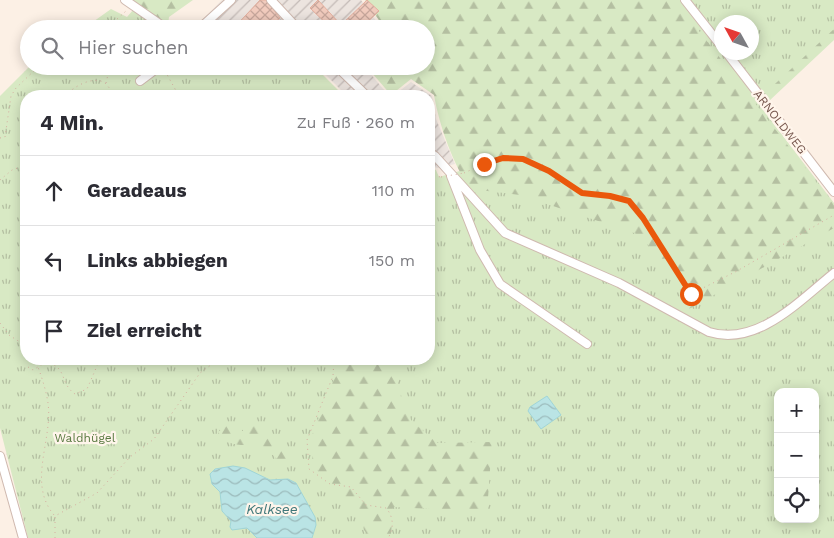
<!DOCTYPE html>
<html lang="de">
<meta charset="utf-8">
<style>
body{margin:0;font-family:"Work Sans",sans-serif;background:#f2f2f3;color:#2b2b33}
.controls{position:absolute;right:15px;bottom:15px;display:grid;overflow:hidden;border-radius:10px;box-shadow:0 2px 12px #0003}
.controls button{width:45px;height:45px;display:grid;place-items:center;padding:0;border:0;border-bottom:1px solid #e1e1e2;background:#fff;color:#2b2b33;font:25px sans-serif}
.compass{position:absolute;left:714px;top:15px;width:45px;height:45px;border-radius:50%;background:#fff;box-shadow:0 2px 12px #0003;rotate:310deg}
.stop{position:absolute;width:15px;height:15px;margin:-11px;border:4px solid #ea580c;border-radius:50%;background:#fff}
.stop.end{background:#ea580c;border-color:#fff;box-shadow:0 1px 5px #0008}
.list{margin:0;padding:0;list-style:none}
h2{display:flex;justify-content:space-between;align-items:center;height:65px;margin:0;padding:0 20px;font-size:21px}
h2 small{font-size:16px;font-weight:400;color:#7c7c81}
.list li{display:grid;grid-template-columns:32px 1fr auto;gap:15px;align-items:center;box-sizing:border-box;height:70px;padding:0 20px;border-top:1px solid #e1e1e2}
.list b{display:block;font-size:19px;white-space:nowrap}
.list em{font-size:16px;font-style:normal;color:#7c7c81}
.icon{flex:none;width:28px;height:28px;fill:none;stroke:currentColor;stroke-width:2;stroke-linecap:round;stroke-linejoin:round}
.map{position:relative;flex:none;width:834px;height:538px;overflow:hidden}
.search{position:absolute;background:#fff;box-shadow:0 2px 12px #0003;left:20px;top:20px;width:415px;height:55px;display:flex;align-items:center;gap:12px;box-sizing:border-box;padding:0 18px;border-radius:28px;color:#7c7c81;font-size:19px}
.panel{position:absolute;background:#fff;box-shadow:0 2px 12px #0003;left:20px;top:90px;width:415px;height:275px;border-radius:20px}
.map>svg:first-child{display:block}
.industrial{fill:url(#industrial-furrows)}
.grass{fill:url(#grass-tufts);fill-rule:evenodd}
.forest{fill:url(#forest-firs)}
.water{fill:url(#water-waves);stroke:#a0d5d7}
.building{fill:url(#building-cross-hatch);stroke:#e3af9e}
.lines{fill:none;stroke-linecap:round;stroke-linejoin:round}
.minor-casing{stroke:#cfb9af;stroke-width:10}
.path{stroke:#d6aea0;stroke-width:1;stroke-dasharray:1 4;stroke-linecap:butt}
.minor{stroke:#fff;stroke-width:8}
.path-bridge{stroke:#d6aea0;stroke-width:1;stroke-dasharray:1 4;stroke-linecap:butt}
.route{stroke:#ea580c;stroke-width:6}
.labels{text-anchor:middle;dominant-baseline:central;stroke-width:4.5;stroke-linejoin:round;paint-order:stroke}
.street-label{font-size:12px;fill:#74544b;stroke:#fff5eb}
.park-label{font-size:12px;fill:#5a7a42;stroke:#fff5eb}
.water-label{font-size:14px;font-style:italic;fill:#3f7779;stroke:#fff5eb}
</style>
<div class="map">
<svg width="834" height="538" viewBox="0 0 834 538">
<defs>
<pattern id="industrial-furrows" width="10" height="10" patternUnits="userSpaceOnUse" patternTransform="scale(1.25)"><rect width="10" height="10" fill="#ece4df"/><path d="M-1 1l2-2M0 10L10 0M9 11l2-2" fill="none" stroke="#c4bbb7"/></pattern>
<pattern id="grass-tufts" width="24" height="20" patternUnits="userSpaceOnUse" patternTransform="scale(1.25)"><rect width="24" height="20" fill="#d8e9c4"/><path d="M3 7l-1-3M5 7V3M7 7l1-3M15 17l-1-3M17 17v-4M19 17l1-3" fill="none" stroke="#b4bfa1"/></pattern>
<pattern id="forest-firs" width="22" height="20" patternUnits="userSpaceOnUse" patternTransform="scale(1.25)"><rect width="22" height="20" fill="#d8e9c4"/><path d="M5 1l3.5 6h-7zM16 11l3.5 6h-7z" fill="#b4bfa1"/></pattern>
<pattern id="water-waves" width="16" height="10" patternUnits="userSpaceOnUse" patternTransform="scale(1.25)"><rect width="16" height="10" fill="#bae4e5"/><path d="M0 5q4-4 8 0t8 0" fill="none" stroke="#9cbbbc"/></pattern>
<pattern id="building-cross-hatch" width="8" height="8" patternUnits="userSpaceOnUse" patternTransform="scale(1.25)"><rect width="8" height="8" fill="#f1cbbd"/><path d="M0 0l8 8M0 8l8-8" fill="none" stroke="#c8a79c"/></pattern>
</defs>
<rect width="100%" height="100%" fill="#fcf0e5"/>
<!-- industrial -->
<path class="industrial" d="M222 0H361L382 29H193Z
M317 66H364L389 96H347Z
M411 82 432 96 436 119 455 164 438 168 429 166V96H393Z"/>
<!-- grass -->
<path class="grass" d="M383 0H834V39L760 106 834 203V538H28L0 428V96L30 66H179L188 75 196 66H212L222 75 237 66H314L344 96H26V359H429V168L436 170 439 177 470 168 426 29ZM722 22H752V52H722ZM778 392H815V519H778Z
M111 9 127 17 133 10 157 29H83Z"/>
<!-- forest -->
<path class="forest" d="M131 0H193L169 17 168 25Z
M365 0H675L834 205V228L689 309 675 279 640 235 520 195 471 189C453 166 439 124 434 95L411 79 391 95 366 66H426V29H385Z
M834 29V40L768 102 762 96Z
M335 359H393L397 362V385L411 420 437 443 492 442 487 512 393 507 391 535 369 536 364 530 359 508 327 488 331 482 315 468 312 460V435L334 379Z
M248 421 258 427 262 433C276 433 287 444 294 454L289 462 279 461 264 446 252 451 246 445C232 445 226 443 218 432L226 426 243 431V424Z"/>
<!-- water -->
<path class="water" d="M547 396 561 415 541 429 528 411 530 407Z
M233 466 245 468 270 480 288 479 296 483 315 517 316 525 312 538H257L247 528 232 530 230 527 231 521 222 511 220 492 212 484 210 474 215 469Z"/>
<!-- building -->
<path class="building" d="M260 0H266L280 18 273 24 277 29H233Z
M318 0 341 25 367 0 379 11 360 29H332L310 8Z"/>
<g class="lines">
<defs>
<path id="minor" d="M125 0 167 29
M271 0 298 29
M685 0 722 47
M199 29 231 0
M726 52 834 192
M336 66 367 96
M140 81 160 66
M429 152 435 156 505 233 619 283 709 332C757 347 799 301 834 273
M451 176 480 250 500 284 587 344
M0 456 23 538"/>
</defs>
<!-- minor casing -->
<use href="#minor" class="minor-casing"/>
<!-- path -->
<path class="path" d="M106 29 126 11
M165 71 179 96
M106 83 110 66
M65 96C73 87 93 75 105 83 109 87 112 92 115 96
M0 138 5 137 11 96 16 88 39 66
M464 173 495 159 511 157 523 159 549 171 582 193 610 196 629 201 643 218 691 294 737 271 834 215
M429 175 441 177
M0 180 12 170 26 165
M0 323 9 335 26 346
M22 341 26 336
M35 359C40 372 46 389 48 403 53 440 27 483 54 515
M334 359 333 376 307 440 309 469 330 484 351 487 366 505 386 508C394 517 394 529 388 538
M28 367 33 370 46 362C68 367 59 383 75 394L87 389 100 359
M55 538V516L97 493 130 457 154 439 200 373 219 359"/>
<!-- minor -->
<use href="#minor" class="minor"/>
<!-- path-bridge -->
<path class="path-bridge" d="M441 177 464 173"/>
</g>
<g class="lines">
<!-- route -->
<path class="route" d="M484 164 503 158 523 159 549 171 582 193 610 196 629 201 643 218 691 294"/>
</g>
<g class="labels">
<!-- street labels -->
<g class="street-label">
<text transform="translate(780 122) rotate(52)">ARNOLDWEG</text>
</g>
<!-- park labels -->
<g class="park-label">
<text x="85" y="438">Waldhügel</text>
</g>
<!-- water labels -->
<g class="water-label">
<text x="272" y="509">Kalksee</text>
</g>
</g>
</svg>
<div class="controls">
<button>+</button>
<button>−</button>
<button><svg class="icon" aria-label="locate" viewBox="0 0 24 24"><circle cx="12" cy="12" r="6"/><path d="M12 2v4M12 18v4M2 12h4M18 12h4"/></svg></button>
</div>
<svg class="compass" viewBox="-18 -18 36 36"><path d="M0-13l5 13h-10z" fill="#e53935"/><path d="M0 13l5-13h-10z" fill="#7c7c81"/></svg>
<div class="stop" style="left:691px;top:294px"></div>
<div class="stop end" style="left:484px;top:164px"></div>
<div class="search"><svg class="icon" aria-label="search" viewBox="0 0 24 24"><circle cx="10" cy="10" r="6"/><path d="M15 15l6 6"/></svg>Hier suchen</div>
<section class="panel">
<h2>4 Min.<small>Zu Fuß · 260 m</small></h2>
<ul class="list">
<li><svg class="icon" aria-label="ahead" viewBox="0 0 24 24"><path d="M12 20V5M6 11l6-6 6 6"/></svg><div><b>Geradeaus</b></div><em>110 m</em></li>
<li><svg class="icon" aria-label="left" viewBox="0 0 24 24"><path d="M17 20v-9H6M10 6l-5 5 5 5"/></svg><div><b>Links abbiegen</b></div><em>150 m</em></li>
<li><svg class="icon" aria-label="arrive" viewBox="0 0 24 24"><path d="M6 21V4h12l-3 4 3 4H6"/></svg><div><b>Ziel erreicht</b></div></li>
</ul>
</section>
</div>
